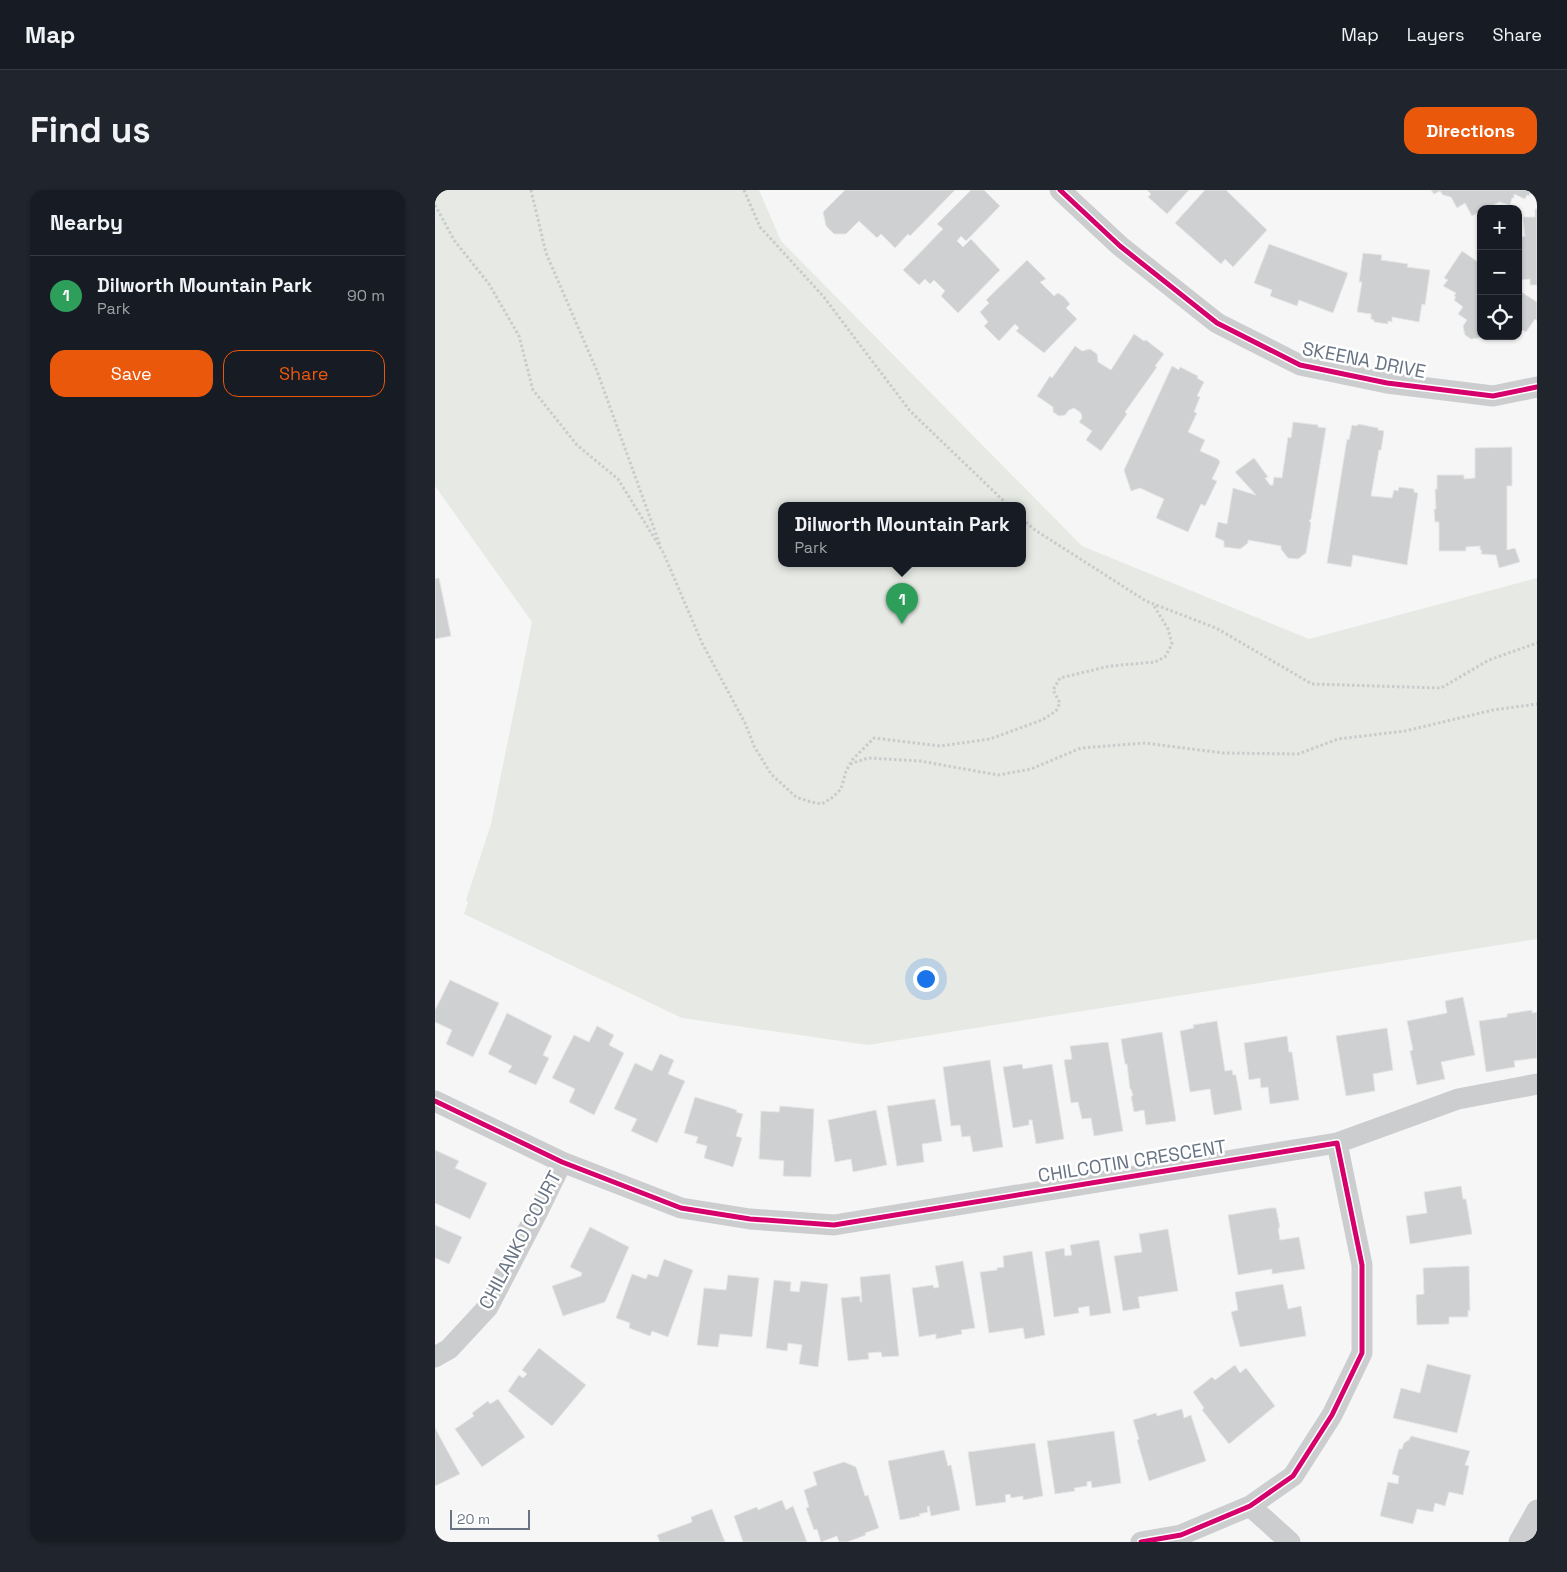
<!DOCTYPE html>
<meta charset="utf-8">
<style>
body{margin:0;font-family:"Space Grotesk",sans-serif;background:#20242c;color:#f1f3f6}
.controls{position:absolute;right:15px;top:15px;display:grid;overflow:hidden;border-radius:10px;box-shadow:0 1px 4px #0004}
.controls button{width:45px;height:45px;display:grid;place-items:center;padding:0;border:0;border-bottom:1px solid #363941;background:#171b24;color:#f1f3f6;font:25px sans-serif}
.scale{position:absolute;left:15px;bottom:12px;width:80px;box-sizing:border-box;padding-left:5px;border:2px solid #687484;border-top:0;font-size:14px;line-height:18px;white-space:nowrap;color:#687484;-webkit-text-stroke:4px #fff;paint-order:stroke}
.you{position:absolute;left:490px;top:788px;width:18px;height:18px;margin:-12px;border:4px solid #fff;border-radius:50%;background:#1a73e8;box-shadow:0 0 0 8px #1a73e833}
.badge{display:grid;place-items:center;width:32px;height:32px;border-radius:50%;background:#ea580c;color:#fff;font-size:16px;font-weight:700}
.pin{position:absolute;translate:-50% -41px;filter:drop-shadow(0 1px 2px #0008)}
.pin::after{content:'';position:absolute;top:26px;width:18px;height:15px;background:inherit;clip-path:polygon(0 0,100% 0,50% 100%)}
.popup{position:absolute;left:343px;top:312px;width:248px;height:65px;box-sizing:border-box;display:grid;place-content:center;border-radius:10px;background:#171b24;filter:drop-shadow(0 1px 4px #0005);font-size:16px;white-space:nowrap;color:#9ea1a6}
.popup b{font-size:19px;color:#f1f3f6}
.popup::after{content:'';position:absolute;left:50%;top:100%;margin-left:-10px;border:10px solid transparent;border-top-color:#171b24}
.list{margin:0;padding:0;list-style:none}
h2{display:flex;justify-content:space-between;align-items:center;height:65px;margin:0;padding:0 20px;font-size:21px}
h2 small{font-size:16px;font-weight:400;color:#9ea1a6}
.list li{display:grid;grid-template-columns:32px 1fr auto;gap:15px;align-items:center;box-sizing:border-box;height:80px;padding:0 20px;border-top:1px solid #363941}
.list b{display:block;font-size:19px;white-space:nowrap}
.list p{margin:0;font-size:16px;white-space:nowrap;color:#9ea1a6}
.list em{font-size:16px;font-style:normal;color:#9ea1a6}
.actions{display:flex;gap:10px;padding:15px 20px}
.actions a{flex:1;padding:11px 0;border:1px solid #ea580c;border-radius:15px;text-align:center;font-size:18px;color:#ea580c}
.actions .main{background:#ea580c;color:#fff}
.icon{flex:none;width:28px;height:28px;fill:none;stroke:currentColor;stroke-width:2;stroke-linecap:round;stroke-linejoin:round}
.map{position:relative;flex:none;width:1102px;height:1352px;overflow:hidden;border-radius:15px}
header{display:flex;align-items:center;gap:30px;box-sizing:border-box;height:70px;padding:0 25px;background:#171b24;border-bottom:1px solid #363941}
header strong{font-size:24px}
nav{display:flex;gap:28px;margin-inline-start:auto;font-size:18px}
.intro{display:flex;align-items:center;justify-content:space-between;box-sizing:border-box;height:120px;padding:0 30px}
h1{margin:0;font-size:35px}
.button{padding:12px 22px;border-radius:15px;background:#ea580c;color:#fff;font-size:18px;font-weight:700}
main{display:flex;gap:30px;padding:0 30px}
aside{flex:1;background:#171b24;border-radius:15px;box-shadow:0 1px 4px #0004}
.map>svg:first-child{display:block}
.green{fill:#e6e9e4;fill-rule:evenodd}
.building{fill:#ced0d1;stroke:#e6e6e6}
.lines{fill:none;stroke-linecap:round;stroke-linejoin:round}
.path{stroke:#cacbcc;stroke-width:3;stroke-dasharray:2.5 2.5;stroke-linecap:butt}
.minor{stroke:#cccdcf;stroke-width:21}
.cycleway-casing{stroke:#fff;stroke-width:8}
.cycleway{stroke:#d6006c;stroke-width:5}
.labels{text-anchor:middle;dominant-baseline:central;stroke-width:5;stroke-linejoin:round;paint-order:stroke}
.street-label{font-size:19px;fill:#687484;stroke:#fff}
</style>
<header>
<strong>Map</strong>
<nav><a>Map</a><a>Layers</a><a>Share</a></nav>
</header>
<div class="intro"><h1>Find us</h1><a class="button">Directions</a></div>
<main>
<aside>
<h2>Nearby<small></small></h2>
<ul class="list">
<li><span class="badge" style="background:#2e9e5b">1</span><div><b>Dilworth Mountain Park</b><p>Park</p></div><em>90 m</em></li>
</ul>
<div class="actions"><a class="main">Save</a><a>Share</a></div>
</aside>
<div class="map">
<svg width="1102" height="1352" viewBox="0 0 1102 1352">
<rect width="100%" height="100%" fill="#f6f6f6"/>
<!-- green -->
<path class="green" d="M0 0H324L346 51 647 356 874 449 1102 388V749L433 855 247 828 29 724 33 712 31 710 56 634 97 432 0 296ZM347 315H587V373H347Z"/>
<!-- building -->
<path class="building" d="M410 0H520L475 46 473 44 460 58 446 44 442 48 424 31 411 44H399L391 36 388 22Z
M536 0H549L565 16 531 51 526 46 522 51 528 57 536 49 565 80 523 123 506 106 510 101 499 90 495 94 490 89 484 95 468 80 508 39 502 34Z
M712 0H754L732 24 713 7 716 4Z
M770 0H791L832 40 798 77 790 69 786 74 740 33Z
M996 0H1096L1094 6 1092 5 1090 9 1079 4V8H1077L1075 15 1064 12 1051 19H1046V21L1037 26 1030 13 1022 18 1016 7 1008 5 1005 1 999 4Z
M1100 19H1102V95H1095V89L1086 90 1083 48 1090 46 1088 27H1100Z
M834 54 913 83 898 123 864 110 862 116 835 106 837 100 819 93Z
M1027 61 1046 74V145L1044 148 1036 149 1030 145 1028 136 1032 130 1023 124 1028 117 1019 110 1021 107 1019 106 1021 103 1008 96 1013 90 1009 88Z
M928 63 947 65 946 70 973 74 972 77 995 80 990 115 987 114 984 132 957 127V132L953 131V134L939 132V130L936 129V124L922 122 927 92H924Z
M592 70 611 89 605 92 619 106 623 103 629 107 635 114 631 118 642 129 609 163 581 141 584 138 580 134 564 151 549 136 553 132 545 122 554 113 551 110Z
M1083 100 1102 112V131L1100 129 1091 142 1085 139 1083 142Z
M699 144 709 151 711 150 729 164 720 176 722 177 690 222 692 224 666 261 651 250 657 241 644 232 647 228 646 223 639 218 634 220 630 225 624 226 618 222V217L602 206 615 186 617 188 640 156 647 161 655 159 662 164 663 172 676 180Z
M737 176 744 180 745 177 763 186 762 188 769 192 762 206 765 207 759 222 762 223 753 242 770 250 765 261 783 269 785 272 777 289 782 291 770 316 766 314 753 342 721 328 729 309 705 298 696 301 689 280Z
M858 232 883 235V237L891 238 876 329 874 331 876 333 871 363 863 369 853 368 846 359V356L813 350V353L805 359 789 357V351L780 347 783 332 792 334 798 298 821 305 800 282 819 268 833 287 830 288 835 295H838L839 287 847 288 853 247 856 248Z
M923 234 943 238V240L949 241 946 260H944L936 306 957 308 959 300 963 301 964 297 979 299V302L983 303 972 375 918 365 916 377 892 373 912 249 914 250 917 235 922 236Z
M1077 257V296H1072V360L1080 358 1085 372 1064 378 1061 365 1046 364 1047 360H1045V356L1031 357V361H1004V332H1000L999 319H1001L1000 299H1002V285H1029V289L1040 288V258Z
M4 388 16 446 0 449V389Z
M15 790 64 813 38 867 11 854 17 840 0 832V820Z
M1028 807 1040 865 1006 872 1010 889 982 895 975 861 978 860 972 831 1012 823 1010 811Z
M1097 820V823L1102 822V868L1079 871 1080 877 1051 882 1044 831 1072 827V824Z
M72 823 117 846 108 865 114 868 101 895 73 882 77 876 53 864Z
M782 831 790 881 797 880 798 885H801L807 920 779 925 775 899 755 902 745 841 759 838 758 835Z
M162 836 179 845 174 855 189 863 159 925 134 912 140 899 117 888 139 845 154 852Z
M952 838 958 880 938 884 940 901 911 906 901 846Z
M727 842 741 931 711 935 709 920 699 922 696 906H698L696 899H695L692 874H690L686 849Z
M852 846 854 862H857L864 910 835 914 833 897 826 898 825 888 814 890 809 853Z
M673 852 688 941 659 946 656 928 647 929 643 912 636 913 629 870 637 869 635 856Z
M225 864 239 870 233 884 250 891 222 953 196 941 202 929 179 919 200 873 217 881Z
M555 870 568 957 538 962 535 946 527 947 525 935 516 936 508 877Z
M587 874 588 879 617 874 629 949 601 954 597 930H594V935L578 938 568 877Z
M260 907 302 920 301 922 308 924 301 946 307 948 298 977 269 968 272 956 261 953 263 947 249 943Z
M500 909 507 951 487 954 489 972 462 976 452 916Z
M345 916 379 919 376 987 348 986 349 971 324 969 326 921 344 922Z
M441 920 452 975 418 982 416 969 400 972 393 930Z
M0 960 24 971 20 978 52 993 35 1029 0 1013Z
M1026 996 1028 1009H1031L1037 1044 975 1054 971 1026 992 1023 989 1002Z
M835 1018H841L845 1038H843L845 1050 864 1047 870 1079 837 1084V1079L803 1085 793 1025Z
M0 1035 27 1047 14 1074 0 1068Z
M155 1037 194 1057 170 1112 128 1126 117 1096 146 1086 147 1083 135 1077Z
M733 1039 743 1101 703 1107 705 1118 688 1121 679 1066 707 1062 704 1044Z
M664 1050 676 1123 655 1126 654 1116 643 1118 644 1123 619 1127 610 1062 629 1058 630 1066 637 1065 635 1055Z
M597 1061 610 1145 590 1149 588 1138 554 1143 545 1082 562 1080V1078L569 1077 568 1066Z
M229 1069 258 1080 233 1147 217 1141 215 1146 194 1138 195 1133 181 1128 197 1084 211 1089 213 1084 223 1087Z
M528 1071 540 1138 526 1140 527 1144 501 1149V1144L484 1147 477 1098 498 1095 499 1098 504 1097 500 1076Z
M1034 1076 1035 1121 1033 1120V1127H1014V1134L982 1135 981 1105 989 1104 988 1078Z
M455 1084 464 1166 447 1167 446 1162 433 1163 434 1169 413 1171 406 1108 425 1106V1112H427L425 1087Z
M293 1085 324 1088 317 1147 285 1144 283 1157 262 1155 269 1098 291 1100Z
M339 1090 356 1092 355 1101 364 1102 366 1091 393 1094 383 1177 364 1174 367 1155 353 1153 352 1161 331 1158Z
M848 1094 853 1119 866 1116 871 1146 805 1157 796 1122 803 1120 800 1102Z
M104 1158 151 1195 117 1236 73 1201 84 1185 88 1188 92 1184 87 1180Z
M992 1174 1036 1185 1022 1243 958 1228 966 1198 985 1203Z
M800 1175 805 1183 811 1178 840 1216 794 1254 767 1220 769 1218 758 1202 777 1187 780 1190Z
M63 1209 90 1247 47 1277 20 1239 39 1226 37 1223 53 1211 55 1214Z
M747 1219 749 1228 756 1225 771 1271 714 1291 702 1250 704 1249 698 1230 721 1223 722 1226Z
M0 1238 25 1284 0 1296Z
M679 1241 686 1293 657 1298 656 1291 652 1292V1296L639 1298 640 1301 620 1304 612 1251Z
M976 1246 1035 1261 1030 1275 1034 1276 1028 1305 1014 1302 1010 1316 1000 1313 998 1322 982 1319 978 1334 945 1326 953 1292 963 1294 964 1286 957 1284 964 1259H967L969 1253 974 1250Z
M600 1253 608 1306 588 1310V1306L576 1308 575 1304 570 1305 571 1312 541 1316 533 1262Z
M509 1260 513 1276 516 1275 525 1320 496 1326 494 1316 492 1317 493 1322 484 1324 485 1326 465 1330 453 1271Z
M409 1272 421 1277 430 1306 433 1305 444 1338 430 1343 431 1345 412 1352H404L402 1346 386 1352 382 1339 379 1340 371 1318 374 1317 369 1300 382 1295 378 1282Z
M347 1310 351 1320 358 1316 372 1352H308L299 1326 322 1317 323 1320Z
M277 1319 290 1352H225L222 1345 257 1332 256 1327Z"/>
<g class="lines">
<!-- path -->
<path class="path" d="M96 0 111 63 162 181 225 355
M309 0 325 37 388 106 475 221 573 315
M0 15 19 50 54 94 84 146 98 200 142 255 183 289 228 362 267 453 310 533 319 556 336 584 361 607 376 612 387 614 398 607 406 599 411 581 418 569 439 548 505 556 555 549 607 530 621 521 625 513 618 500 625 488 675 476 720 472 730 467 737 454 733 439 718 414
M587 329 600 340 711 411 781 438 877 494 1006 498 1054 470 1102 453
M415 574 433 568 485 571 563 585 596 579 646 558 710 553 788 563 863 564 903 549 970 541 1058 520 1102 514"/>
<!-- minor -->
<path class="minor" d="M625 0 685 56 782 133 865 175 952 193 1058 206 1102 197
M0 911 127 972 246 1018 315 1029 399 1035 902 953 927 1075V1163L897 1225 858 1286 815 1316 746 1345 706 1352
M902 953 1023 909 1102 894
M0 1167 14 1159 53 1117 104 1019 127 972
M815 1316 855 1352
M1084 1352 1102 1320"/>
<defs>
<path id="cycleway" d="M625 0 685 56 782 133 865 175 952 193 1058 206 1102 197
M0 911 127 972 246 1018 315 1029 399 1035 902 953 927 1075V1163L897 1225 858 1286 815 1316 746 1345 706 1352"/>
</defs>
<!-- cycleway casing -->
<use href="#cycleway" class="cycleway-casing"/>
<!-- cycleway -->
<use href="#cycleway" class="cycleway"/>
</g>
<g class="labels">
<!-- street labels -->
<g class="street-label">
<text transform="translate(929 170) rotate(11)">SKEENA DRIVE</text>
<text transform="translate(697 971) rotate(-9)">CHILCOTIN CRESCENT</text>
<text transform="translate(85 1050) rotate(-62)">CHILANKO COURT</text>
</g>
</g>
</svg>
<div class="controls">
<button>+</button>
<button>−</button>
<button><svg class="icon" aria-label="locate" viewBox="0 0 24 24"><circle cx="12" cy="12" r="6"/><path d="M12 2v4M12 18v4M2 12h4M18 12h4"/></svg></button>
</div>
<div class="scale">20 m</div>
<div class="you"></div>
<div class="pin badge" style="left:467px;top:434px;background:#2e9e5b">1</div>
<div class="popup"><b>Dilworth Mountain Park</b>Park</div>
</div>
</main>
